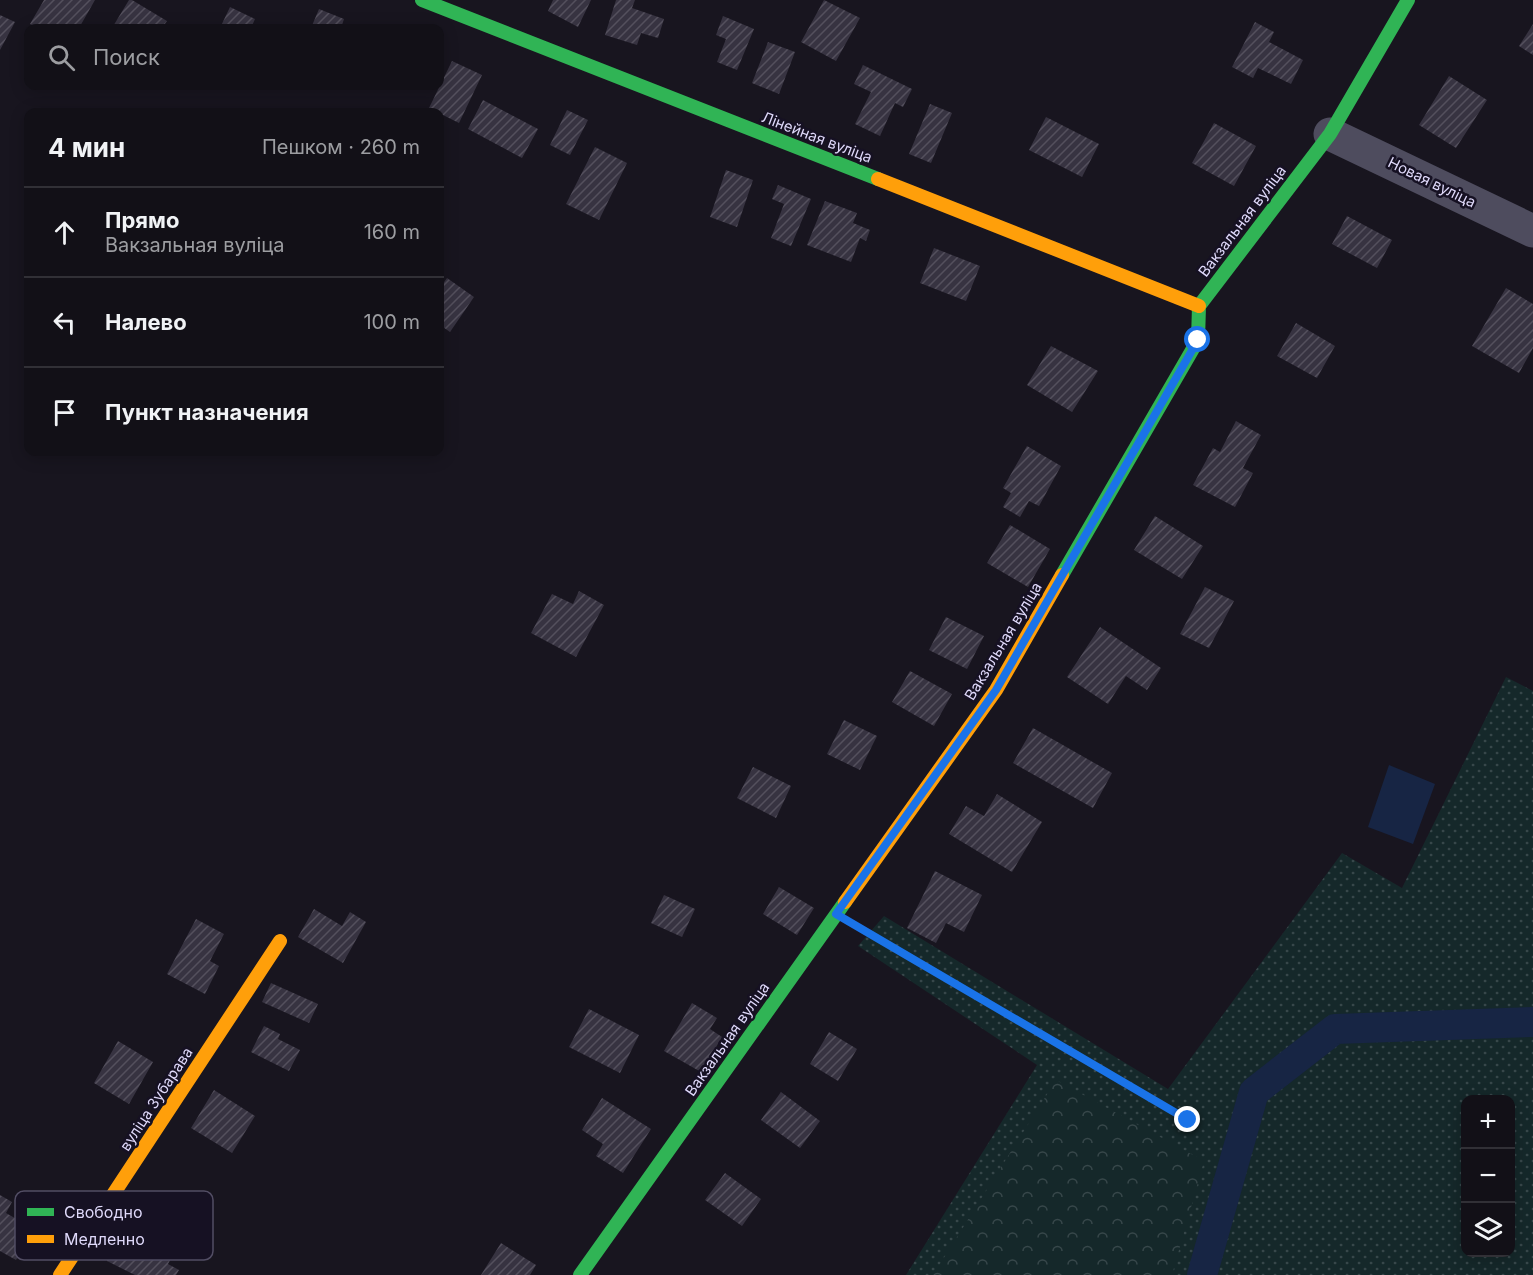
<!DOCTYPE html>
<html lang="ru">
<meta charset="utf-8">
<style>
body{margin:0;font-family:Inter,sans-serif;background:#1f1e24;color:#f1f3f6}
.controls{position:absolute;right:18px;bottom:18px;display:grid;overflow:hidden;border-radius:12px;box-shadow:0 3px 15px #0003}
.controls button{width:54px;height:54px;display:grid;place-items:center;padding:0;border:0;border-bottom:2px solid #313036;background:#121017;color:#f1f3f6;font:30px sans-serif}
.stop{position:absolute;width:18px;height:18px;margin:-14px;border:4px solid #1a73e8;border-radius:50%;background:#fff}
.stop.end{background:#1a73e8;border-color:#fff;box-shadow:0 2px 6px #0008}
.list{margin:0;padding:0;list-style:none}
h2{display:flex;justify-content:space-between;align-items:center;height:78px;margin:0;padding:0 24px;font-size:26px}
h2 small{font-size:20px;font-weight:400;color:#9c9da1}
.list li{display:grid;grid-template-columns:39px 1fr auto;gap:18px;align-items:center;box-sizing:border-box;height:90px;padding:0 24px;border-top:2px solid #313036}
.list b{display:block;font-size:22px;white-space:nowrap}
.list p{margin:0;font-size:20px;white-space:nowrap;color:#9c9da1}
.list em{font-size:20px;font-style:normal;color:#9c9da1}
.icon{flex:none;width:33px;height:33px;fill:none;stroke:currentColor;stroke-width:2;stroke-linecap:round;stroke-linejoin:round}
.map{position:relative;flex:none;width:1533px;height:1275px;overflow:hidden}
.search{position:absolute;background:#121017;box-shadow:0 3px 15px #0003;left:24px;top:24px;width:420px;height:66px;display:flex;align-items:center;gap:15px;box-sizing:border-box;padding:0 21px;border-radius:12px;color:#9c9da1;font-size:22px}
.panel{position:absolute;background:#121017;box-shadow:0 3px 15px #0003;left:24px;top:108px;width:420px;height:348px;border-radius:12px}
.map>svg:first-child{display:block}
.grass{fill:url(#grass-dots);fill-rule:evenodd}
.forest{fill:url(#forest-crowns)}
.water{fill:#172544}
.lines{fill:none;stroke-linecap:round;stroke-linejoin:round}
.canal{stroke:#172544;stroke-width:30}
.building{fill:url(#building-hatch)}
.path{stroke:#4a525e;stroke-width:4;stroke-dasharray:3 4.5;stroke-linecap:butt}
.street{stroke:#4e4c5e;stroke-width:33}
.fast{stroke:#30b455;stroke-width:14}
.slow{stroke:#ff9f0a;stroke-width:14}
.route{stroke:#1a73e8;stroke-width:8}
.labels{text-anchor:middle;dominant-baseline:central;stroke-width:5;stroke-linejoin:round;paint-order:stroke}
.street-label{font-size:15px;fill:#dfd9fa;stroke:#161123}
.key{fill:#161123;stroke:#524d64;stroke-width:1.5}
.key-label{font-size:16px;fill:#dfd9fa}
</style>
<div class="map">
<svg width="1533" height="1275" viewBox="0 0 1533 1275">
<defs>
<pattern id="grass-dots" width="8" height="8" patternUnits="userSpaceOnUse" patternTransform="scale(1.5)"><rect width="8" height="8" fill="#15282a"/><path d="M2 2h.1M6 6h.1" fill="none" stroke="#37474a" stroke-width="1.8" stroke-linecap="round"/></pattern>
<pattern id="forest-crowns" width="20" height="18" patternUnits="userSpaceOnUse" patternTransform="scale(1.5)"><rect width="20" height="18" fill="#15282a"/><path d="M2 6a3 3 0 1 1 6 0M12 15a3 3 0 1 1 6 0" fill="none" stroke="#37474a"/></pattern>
<pattern id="building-hatch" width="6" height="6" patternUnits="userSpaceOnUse" patternTransform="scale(1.5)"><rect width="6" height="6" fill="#373341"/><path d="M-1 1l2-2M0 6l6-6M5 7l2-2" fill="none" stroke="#54505d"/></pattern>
</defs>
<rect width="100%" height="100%" fill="#18151f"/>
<!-- grass -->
<path class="grass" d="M1506 677 1533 691V1275H906L1037 1065 858 946 884 916 1168 1089 1342 853 1402 888ZM1466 1100H1510V1252H1466Z"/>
<!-- forest -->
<path class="forest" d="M1056 1080 1204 1161 1172 1275H933Z"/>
<!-- water -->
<path class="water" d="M1389 765 1435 784 1413 844 1368 827Z"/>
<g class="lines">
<!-- canal -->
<path class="canal" d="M1202 1275 1254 1092 1335 1029 1533 1022"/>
</g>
<!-- building -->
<path class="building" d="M44 0H95L79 28H38L30 24Z
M129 0H132L167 21 162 28H112Z
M553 0H591L578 27 548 11Z
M616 0H635L632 8 664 19 658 38 641 33 637 45 605 35Z
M824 0 860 18 836 61 801 42Z
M230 7 255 19 251 28H220Z
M319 9 344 19 341 28H311Z
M0 15 15 22 0 50Z
M723 16 754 29 737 70 717 62 726 39 716 35Z
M1255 22 1274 32 1269 42 1303 60 1291 84 1258 68 1253 78 1232 67Z
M1533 24V55L1519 46Z
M768 42 795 52 779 94 752 83Z
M452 61 482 75 459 123 429 108Z
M863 65 912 89 903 107 895 103 880 136 855 124 871 92 854 84Z
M1449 76 1487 100 1456 148 1419 125Z
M483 100 538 129 522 158 468 129Z
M930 104 952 113 931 163 909 154Z
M567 110 588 120 570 155 550 145Z
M1046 117 1099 144 1082 177 1029 150Z
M1214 123 1256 146 1234 186 1192 163Z
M595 147 627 163 599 220 566 204Z
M726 170 753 180 737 227 710 217Z
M778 185 811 199 791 246 771 238 784 204 772 199Z
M825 201 857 213 853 223 870 230 866 241 860 238 851 262 807 245Z
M1347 216 1392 240 1377 268 1332 244Z
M934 248 980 266 966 301 920 283Z
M447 278 474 297 450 332 440 325V288Z
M1506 288 1533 304V348L1519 373 1472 346Z
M1296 323 1335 346 1317 378 1277 356Z
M1051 346 1098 371 1072 412 1027 385Z
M1236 421 1261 435 1243 468 1253 473 1235 507 1193 485 1213 448 1220 452Z
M1027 446 1061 466 1039 506 1029 501 1020 517 1003 507 1011 493 1003 488Z
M1155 516 1203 546 1182 579 1134 550Z
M1010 525 1050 549 1028 587 987 563Z
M1205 587 1234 601 1209 648 1180 634Z
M579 591 604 605 576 657 531 633 552 594 573 604Z
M946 617 984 636 967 669 929 650Z
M1100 627 1161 668 1147 690 1126 676 1108 704 1067 677Z
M910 671 952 694 934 726 892 702Z
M844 720 877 736 860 770 827 754Z
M1033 728 1112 773 1093 808 1013 763Z
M753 767 791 786 776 818 737 798Z
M997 794 1042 822 1012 872 949 834 966 806 984 816Z
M935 871 982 895 964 932 946 923 936 943 907 928Z
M779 887 814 908 797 935 763 914Z
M664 895 695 909 682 937 651 923Z
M314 909 342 926 350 912 366 922 343 963 298 937Z
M196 919 224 934 210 961 219 966 205 994 167 974Z
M271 983 318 1004 309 1023 262 1002Z
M692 1003 717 1018 710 1029 722 1037 701 1072 664 1051Z
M589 1009 639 1035 620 1073 569 1047Z
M264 1026 280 1034 278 1039 300 1050 289 1071 251 1052Z
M829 1032 857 1049 838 1081 810 1064Z
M118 1041 153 1062 129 1104 94 1083Z
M214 1090 255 1116 232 1153 191 1128Z
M781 1092 820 1121 800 1148 761 1120Z
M602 1098 651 1129 623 1173 596 1156 603 1144 582 1130Z
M725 1173 761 1199 742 1226 705 1200Z
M0 1195 12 1202 6 1213 34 1229 16 1260 0 1251Z
M133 1211 183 1236 168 1264 179 1270 176 1275H135L107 1261Z
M501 1243 536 1265 530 1275H481Z"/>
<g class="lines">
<!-- path -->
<path class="path" d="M863 929 1188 1120"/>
<!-- street -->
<path class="street" d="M1330 134 1533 231"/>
<!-- fast -->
<path class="fast" d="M422 0 878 179
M1062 575 1198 340 1199 306 1330 134 1408 0
M580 1275 845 902"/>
<!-- slow -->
<path class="slow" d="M878 179 1199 306
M845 902 996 690 1062 575
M60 1275 280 941"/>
</g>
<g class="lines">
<!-- route -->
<path class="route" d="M1188 1120 836 914 996 690 1198 340"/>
</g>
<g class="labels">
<!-- street labels -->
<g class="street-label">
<text transform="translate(817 137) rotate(21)">Лінейная вуліца</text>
<text transform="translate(1432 182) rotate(26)">Новая вуліца</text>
<text transform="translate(1242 221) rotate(-53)">Вакзальная вуліца</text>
<text transform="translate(1003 641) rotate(-59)">Вакзальная вуліца</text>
<text transform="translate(727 1039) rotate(-55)">Вакзальная вуліца</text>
<text transform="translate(156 1099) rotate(-57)">вуліца Зубарава</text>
</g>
</g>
<!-- legend -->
<rect x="15" y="1191" width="198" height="69" rx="9" class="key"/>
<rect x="27" y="1208" width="27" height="8" fill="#30b455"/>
<rect x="27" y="1235" width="27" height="8" fill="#ff9f0a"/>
<g class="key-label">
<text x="64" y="1218">Свободно</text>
<text x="64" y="1245">Медленно</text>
</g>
</svg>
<div class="controls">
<button>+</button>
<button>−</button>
<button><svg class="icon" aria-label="layers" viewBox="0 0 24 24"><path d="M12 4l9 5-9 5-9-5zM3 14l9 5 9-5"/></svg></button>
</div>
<div class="stop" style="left:1198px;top:340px"></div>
<div class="stop end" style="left:1188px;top:1120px"></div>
<div class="search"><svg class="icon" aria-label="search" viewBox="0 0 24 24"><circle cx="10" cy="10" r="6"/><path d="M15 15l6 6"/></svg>Поиск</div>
<section class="panel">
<h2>4 мин<small>Пешком · 260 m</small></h2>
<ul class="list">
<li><svg class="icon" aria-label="ahead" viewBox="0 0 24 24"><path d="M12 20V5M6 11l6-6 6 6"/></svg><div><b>Прямо</b><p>Вакзальная вуліца</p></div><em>160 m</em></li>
<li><svg class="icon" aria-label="left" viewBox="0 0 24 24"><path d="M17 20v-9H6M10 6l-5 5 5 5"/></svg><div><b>Налево</b></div><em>100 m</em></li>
<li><svg class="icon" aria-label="arrive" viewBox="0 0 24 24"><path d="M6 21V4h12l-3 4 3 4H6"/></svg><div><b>Пункт назначения</b></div></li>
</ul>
</section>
</div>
